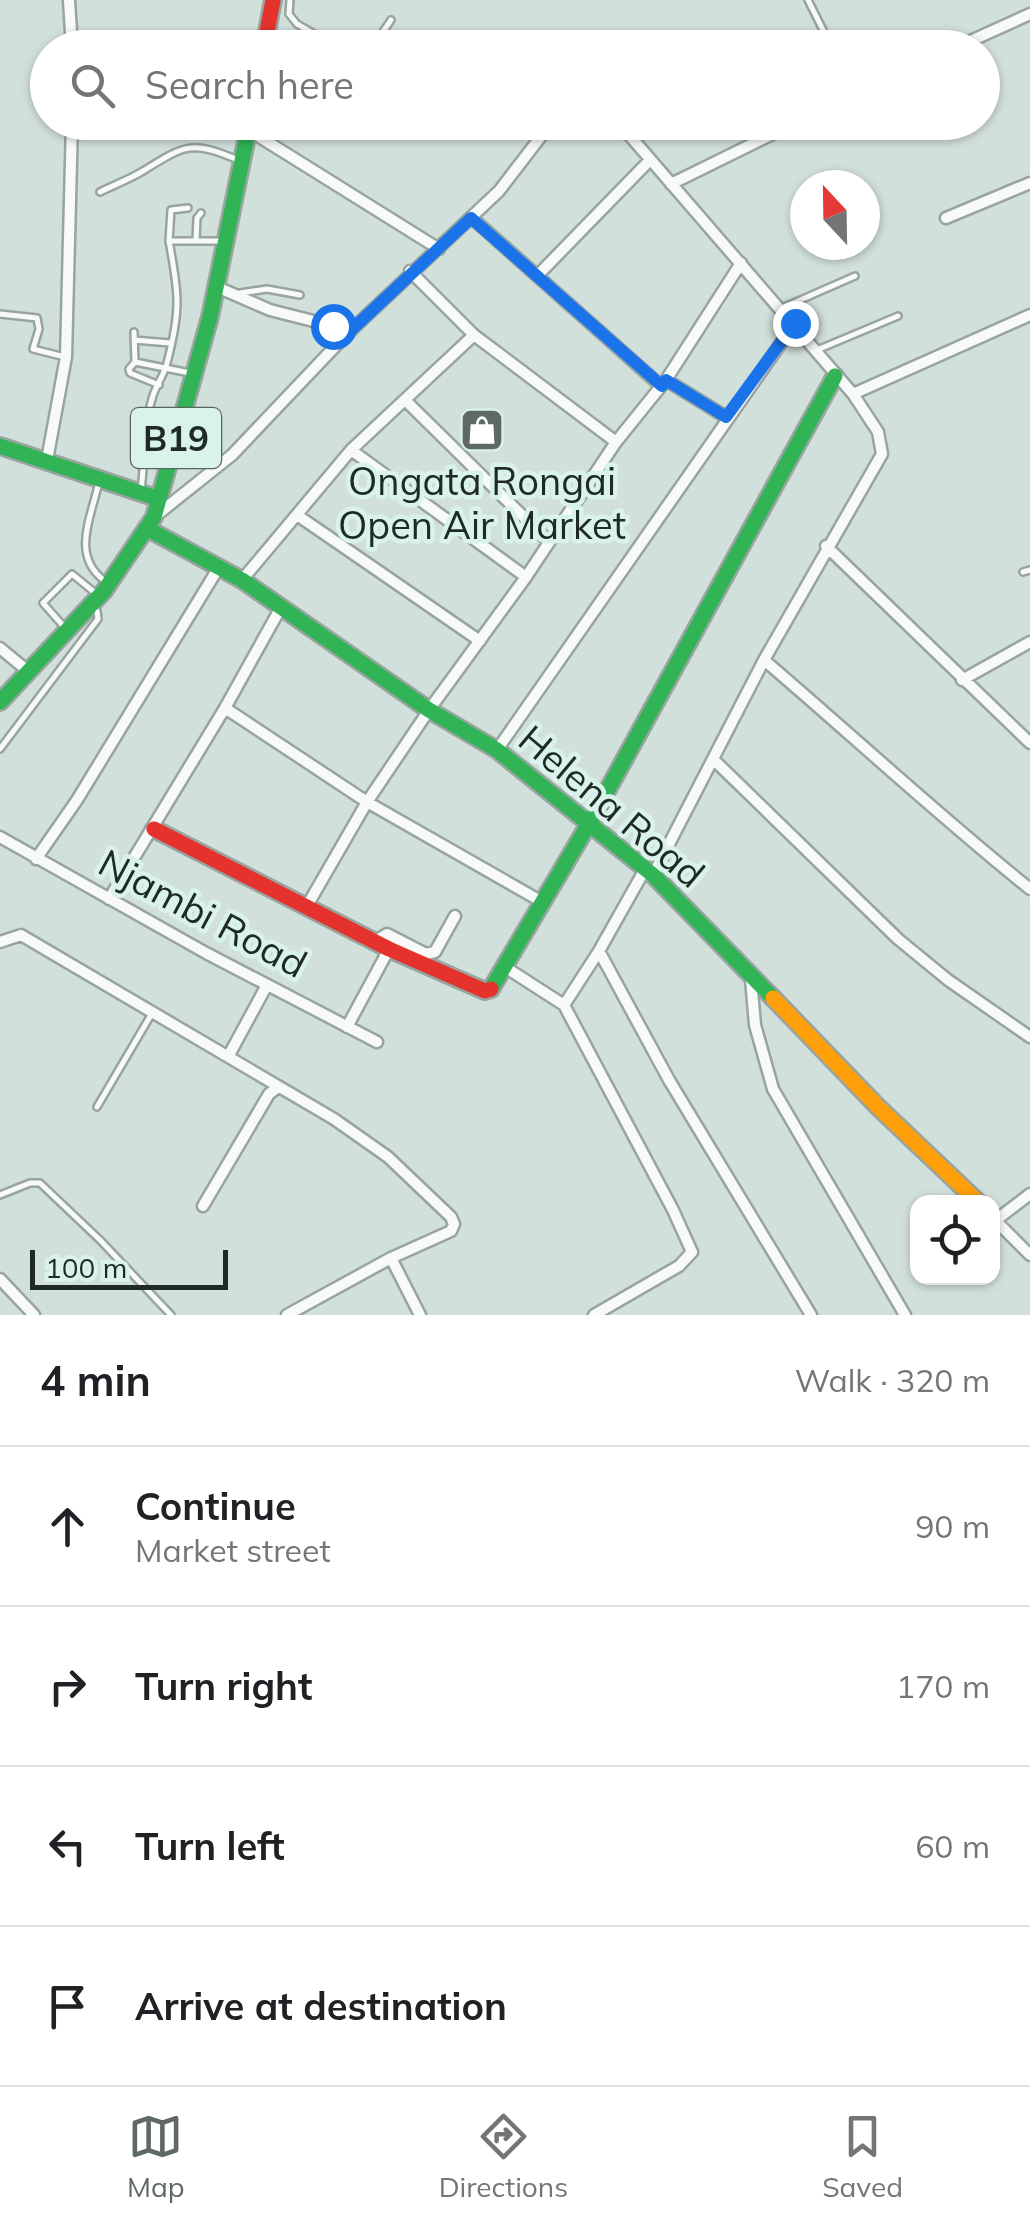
<!DOCTYPE html>
<meta charset="utf-8">
<style>
body{margin:0;font-family:Mulish,sans-serif;background:#f6f6f6;color:#202124}
.controls{position:absolute;right:30px;bottom:30px;display:grid;overflow:hidden;border-radius:20px;box-shadow:0 2px 8px #0004}
.controls button{width:90px;height:90px;display:grid;place-items:center;padding:0;border:0;border-bottom:2px solid #e0e0e0;background:#fff;color:#202124;font:50px sans-serif}
.compass{position:absolute;left:790px;top:170px;width:90px;height:90px;border-radius:50%;background:#fff;box-shadow:0 2px 8px #0004;rotate:338deg}
.scale{position:absolute;left:30px;bottom:25px;width:198px;box-sizing:border-box;padding-left:10px;border:5px solid #1f2925;border-top:0;font-size:28px;line-height:35px;white-space:nowrap;color:#1f2925;-webkit-text-stroke:8px #d9f3ea;paint-order:stroke}
.stop{position:absolute;width:30px;height:30px;margin:-22px;border:8px solid #1a73e8;border-radius:50%;background:#fff}
.stop.end{background:#1a73e8;border-color:#fff;box-shadow:0 2px 10px #0008}
.list{margin:0;padding:0;list-style:none}
h2{display:flex;justify-content:space-between;align-items:center;height:130px;margin:0;padding:0 40px;font-size:42px}
h2 small{font-size:32px;font-weight:400;color:#757577}
.list li{display:grid;grid-template-columns:65px 1fr auto;gap:30px;align-items:center;box-sizing:border-box;height:160px;padding:0 40px;border-top:2px solid #e0e0e0}
.list b{display:block;font-size:38px;white-space:nowrap}
.list p{margin:0;font-size:32px;white-space:nowrap;color:#757577}
.list em{font-size:32px;font-style:normal;color:#757577}
.icon{flex:none;width:55px;height:55px;fill:none;stroke:currentColor;stroke-width:2;stroke-linecap:round;stroke-linejoin:round}
.map{position:relative;flex:none;width:1030px;height:1315px;overflow:hidden}
.search{position:absolute;background:#fff;box-shadow:0 2px 8px #0004;left:30px;right:30px;top:30px;height:110px;display:flex;align-items:center;gap:25px;box-sizing:border-box;padding:0 35px;border-radius:55px;color:#757577;font-size:38px}
.sheet{height:770px;background:#fff}
nav{display:flex;justify-content:space-around;align-items:center;box-sizing:border-box;height:140px;border-top:2px solid #e0e0e0;background:#fff;font-size:28px;color:#757577}
nav a{display:grid;justify-items:center;gap:5px}
nav .on{color:#5e6965}
.map>svg:first-child{display:block}
.lines{fill:none;stroke-linecap:round;stroke-linejoin:round}
.lane-casing{stroke:#98a4a0;stroke-width:10}
.street-casing{stroke:#98a4a0;stroke-width:15}
.fast-casing{stroke:#98a4a0;stroke-width:20}
.slow-casing{stroke:#98a4a0;stroke-width:20}
.jam-casing{stroke:#98a4a0;stroke-width:20}
.lane{stroke:#f8fafa;stroke-width:5}
.street{stroke:#f8fafa;stroke-width:10}
.fast{stroke:#30b455;stroke-width:15}
.slow{stroke:#ff9f0a;stroke-width:15}
.jam{stroke:#e5322d;stroke-width:15}
.route{stroke:#1a73e8;stroke-width:12}
.labels{text-anchor:middle;dominant-baseline:central;stroke-width:9;stroke-linejoin:round;paint-order:stroke}
.shield{fill:#d9f3ea;stroke:#576660;stroke-width:2.5}
.shield-label{font-size:35px;font-weight:bold;fill:#1f2925}
.poi-label{font-size:38px;fill:#1f2925;stroke:#d9f3ea}
.street-label{font-size:38px;fill:#1f2925;stroke:#d9f3ea}
</style>
<div class="map">
<svg width="1030" height="1315" viewBox="0 0 1030 1315">
<rect width="100%" height="100%" fill="#d2e0db"/>
<g class="lines">
<defs>
<path id="lane" d="M290 0 289 14 297 24 339 48
M808 0 832 48
M372 48 391 20
M100 192C114 185 130 179 143 171 185 145 191 140 238 160
M188 208 171 210 169 241H218
M196 240 197 218 201 213
M240 293 267 289 300 295
M782 308 855 276
M0 314 37 318 39 329 33 349 65 357
M134 332 135 362 190 373
M134 340 170 343
M817 350 898 316
M135 362 129 369 130 373 159 385
M189 413 220 463
M99 481C93 514 69 555 105 581
M141 491C145 459 143 430 152 399 155 386 164 376 167 363 181 310 179 294 169 241
M1023 572 1030 570
M66 629 43 603 72 574 94 592
M0 749 98 619 97 611
M97 1107 151 1015
M0 1195 30 1183H40L100 1240 171 1315"/>
<path id="street" d="M69 0 72 48
M955 48 1030 14
M618 122 853 394 878 432 882 454 764 660 653 875
M250 131 439 249
M671 184 797 122
M471 217 661 386
M946 218 1030 183
M410 271 474 335 616 442
M538 275 649 161
M217 287 270 310 333 326 346 335
M666 380 726 417
M853 394 1030 315
M405 400 549 542
M351 450 526 577
M47 460 66 357 72 122
M158 514 232 455 346 335 499 191 552 122
M297 515 480 641
M826 546 1030 743
M242 580 351 450 474 335
M0 648 29 672
M764 660C853 736 939 816 1030 889
M962 680 1030 642
M225 708 367 802 544 903
M497 750 795 323
M714 760 898 939 948 980 1030 1037
M0 837 206 953 377 1042
M36 859 77 800 219 567
M109 899 225 708 280 609
M307 906 367 802 429 710 526 577 616 442 666 380 741 263
M375 941 387 934 426 954 435 952 455 916
M0 942 21 935 334 1119 388 1157 451 1217 454 1224 451 1231 391 1258 287 1315
M599 951 669 1080 811 1315
M505 967 564 1005
M751 979 755 1025 773 1089 905 1315
M347 1027 389 949
M229 1055 267 985
M203 1206 269 1094 278 1087
M992 1217 1030 1255
M996 1220 1030 1194
M391 1258 420 1315
M0 1279 34 1315
M594 1315 679 1266 692 1252 673 1210 564 1005 599 951 644 871"/>
<path id="fast" d="M0 446 159 499
M148 529 242 580 429 710 497 750 653 875 773 998
M0 702 104 591 154 517 210 317 250 122
M491 989 590 822 835 376"/>
<path id="slow" d="M773 998 878 1107 978 1202"/>
<path id="jam" d="M264 48 273 0
M154 829 389 949 485 991 491 989"/>
</defs>
<!-- lane casing -->
<use href="#lane" class="lane-casing"/>
<!-- street casing -->
<use href="#street" class="street-casing"/>
<!-- fast casing -->
<use href="#fast" class="fast-casing"/>
<!-- slow casing -->
<use href="#slow" class="slow-casing"/>
<!-- jam casing -->
<use href="#jam" class="jam-casing"/>
<!-- lane -->
<use href="#lane" class="lane"/>
<!-- street -->
<use href="#street" class="street"/>
<!-- fast -->
<use href="#fast" class="fast"/>
<!-- slow -->
<use href="#slow" class="slow"/>
<!-- jam -->
<use href="#jam" class="jam"/>
</g>
<g class="lines">
<!-- route -->
<path class="route" d="M333 326 346 335 471 218 662 386 666 380 726 417 795 323"/>
</g>
<!-- icons -->
<defs>
<symbol id="shop-square" viewBox="-11 -11 22 22"><rect x="-9" y="-9" width="18" height="18" rx="4" fill="#5e6965" stroke="#d9f3ea"/><path d="M-5-2.5h2.3a2.7 3.5 0 0 1 5.4 0H5L5.5 6h-11ZM-1.5-2.5h3a1.5 2.3 0 0 0-3 0Z" fill="#fff"/></symbol>
</defs>
<g fill-rule="evenodd">
<use href="#shop-square" x="457" y="405" width="50" height="50"/>
</g>
<g class="labels">
<!-- shield labels -->
<rect class="shield" x="131" y="408" width="90" height="60" rx="8"/>
<g class="shield-label">
<text x="176" y="438">B19</text>
</g>
<!-- poi labels -->
<g class="poi-label">
<text x="482" y="481">Ongata Rongai<tspan x="482" dy="44">Open Air Market</tspan></text>
</g>
<!-- street labels -->
<g class="street-label">
<text transform="translate(612 806) rotate(40)">Helena Road</text>
<text transform="translate(203 913) rotate(28)">Njambi Road</text>
</g>
</g>
</svg>
<div class="controls">
<button><svg class="icon" aria-label="locate" viewBox="0 0 24 24"><circle cx="12" cy="12" r="6"/><path d="M12 2v4M12 18v4M2 12h4M18 12h4"/></svg></button>
</div>
<svg class="compass" viewBox="-18 -18 36 36"><path d="M0-13l5 13h-10z" fill="#e53935"/><path d="M0 13l5-13h-10z" fill="#757577"/></svg>
<div class="scale">100 m</div>
<div class="stop" style="left:333px;top:326px"></div>
<div class="stop end" style="left:795px;top:323px"></div>
<div class="search"><svg class="icon" aria-label="search" viewBox="0 0 24 24"><circle cx="10" cy="10" r="6"/><path d="M15 15l6 6"/></svg>Search here</div>
</div>
<section class="sheet">
<h2>4 min<small>Walk · 320 m</small></h2>
<ul class="list">
<li><svg class="icon" aria-label="ahead" viewBox="0 0 24 24"><path d="M12 20V5M6 11l6-6 6 6"/></svg><div><b>Continue</b><p>Market street</p></div><em>90 m</em></li>
<li><svg class="icon" aria-label="right" viewBox="0 0 24 24"><path d="M7 20v-9h11M14 6l5 5-5 5"/></svg><div><b>Turn right</b></div><em>170 m</em></li>
<li><svg class="icon" aria-label="left" viewBox="0 0 24 24"><path d="M17 20v-9H6M10 6l-5 5 5 5"/></svg><div><b>Turn left</b></div><em>60 m</em></li>
<li><svg class="icon" aria-label="arrive" viewBox="0 0 24 24"><path d="M6 21V4h12l-3 4 3 4H6"/></svg><div><b>Arrive at destination</b></div></li>
</ul>
</section>
<nav>
<a class="on"><svg class="icon" aria-label="map" viewBox="0 0 24 24"><path d="M3 6l6-2 6 2 6-2v14l-6 2-6-2-6 2zM9 4v14M15 6v14"/></svg>Map</a>
<a><svg class="icon" aria-label="directions" viewBox="0 0 24 24"><path d="M12 3l9 9-9 9-9-9zM9 14v-3h6M13 9l2 2-2 2"/></svg>Directions</a>
<a><svg class="icon" aria-label="saved" viewBox="0 0 24 24"><path d="M7 4h10v16l-5-4-5 4z"/></svg>Saved</a>
</nav>
